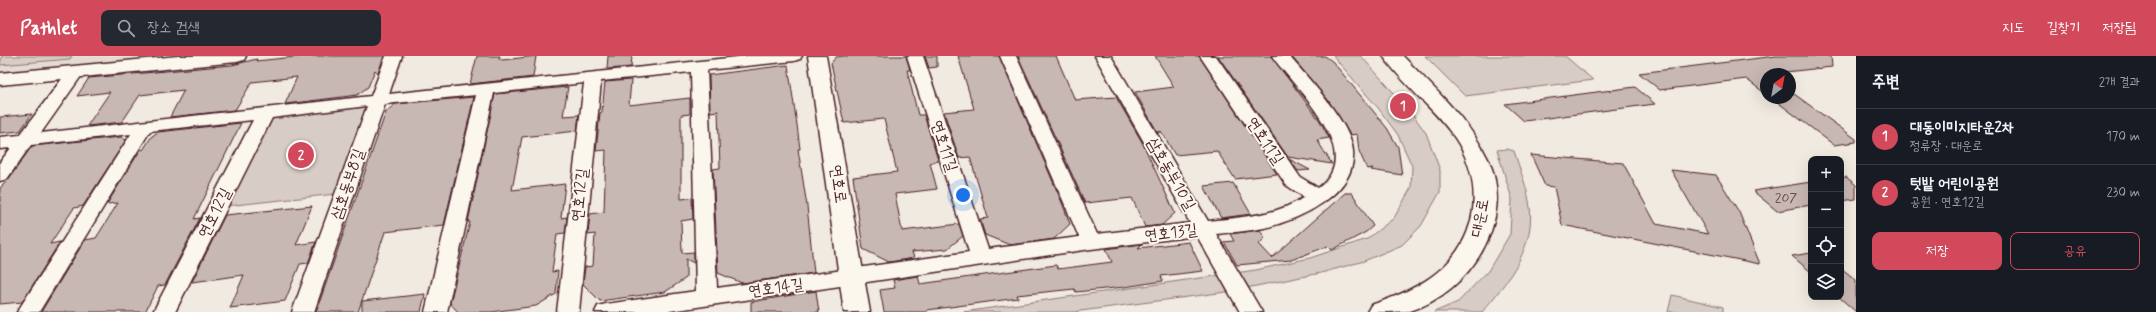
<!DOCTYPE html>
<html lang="ko">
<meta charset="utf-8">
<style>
body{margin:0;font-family:Mynerve,"Poor Story",sans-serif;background:#242831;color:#f1f3f6}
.controls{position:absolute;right:12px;bottom:12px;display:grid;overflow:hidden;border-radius:8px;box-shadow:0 4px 16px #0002}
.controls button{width:36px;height:36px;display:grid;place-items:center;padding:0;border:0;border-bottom:1px solid #363941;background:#171b24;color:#f1f3f6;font:20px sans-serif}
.compass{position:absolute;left:1760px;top:12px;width:36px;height:36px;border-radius:50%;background:#171b24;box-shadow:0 4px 16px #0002;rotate:32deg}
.you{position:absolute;left:963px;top:139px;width:14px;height:14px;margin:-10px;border:3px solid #fff;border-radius:50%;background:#1a73e8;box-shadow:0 0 0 6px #1a73e833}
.badge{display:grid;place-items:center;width:26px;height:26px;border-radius:50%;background:#d1495b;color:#fff;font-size:13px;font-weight:700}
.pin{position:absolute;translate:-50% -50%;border:2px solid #fff;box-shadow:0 1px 4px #0006}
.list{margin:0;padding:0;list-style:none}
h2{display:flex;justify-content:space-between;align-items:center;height:52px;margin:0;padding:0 16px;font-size:17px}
h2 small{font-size:13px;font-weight:400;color:#9ea1a6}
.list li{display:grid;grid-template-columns:26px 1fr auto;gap:12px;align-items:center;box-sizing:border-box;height:56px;padding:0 16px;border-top:1px solid #363941}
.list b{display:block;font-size:15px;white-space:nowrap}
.list p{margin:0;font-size:13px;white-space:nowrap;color:#9ea1a6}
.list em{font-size:13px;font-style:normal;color:#9ea1a6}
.actions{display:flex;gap:8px;padding:12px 16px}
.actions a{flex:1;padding:9px 0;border:1px solid #d1495b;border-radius:8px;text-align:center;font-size:14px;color:#d1495b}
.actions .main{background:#d1495b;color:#fff}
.icon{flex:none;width:22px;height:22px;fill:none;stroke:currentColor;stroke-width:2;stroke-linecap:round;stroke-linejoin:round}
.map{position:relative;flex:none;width:1856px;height:256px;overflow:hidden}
header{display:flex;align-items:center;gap:24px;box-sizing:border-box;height:56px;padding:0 20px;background:#d1495b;color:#fff}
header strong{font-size:19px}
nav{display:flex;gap:22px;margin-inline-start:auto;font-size:14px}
.search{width:280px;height:36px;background:#242831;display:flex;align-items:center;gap:10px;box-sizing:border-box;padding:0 14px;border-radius:8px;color:#9ea1a6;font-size:15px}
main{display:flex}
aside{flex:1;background:#171b24}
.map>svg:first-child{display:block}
.built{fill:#e4dbd2}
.green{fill:#d8ccc6;stroke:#917678}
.building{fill:#c8b8b3;stroke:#4a1f2b}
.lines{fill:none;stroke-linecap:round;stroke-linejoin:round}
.minor-casing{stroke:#4a1f2b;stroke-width:3}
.tertiary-casing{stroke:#4a1f2b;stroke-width:3}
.minor{fill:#fbf7ec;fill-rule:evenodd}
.tertiary{fill:#fbf7ec;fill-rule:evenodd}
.labels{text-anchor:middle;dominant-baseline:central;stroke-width:4;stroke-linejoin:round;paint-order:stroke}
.number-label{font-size:14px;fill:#6a454d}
.street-label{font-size:16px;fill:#4a1f2b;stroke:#fbf7ec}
</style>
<header>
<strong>Pathlet</strong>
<div class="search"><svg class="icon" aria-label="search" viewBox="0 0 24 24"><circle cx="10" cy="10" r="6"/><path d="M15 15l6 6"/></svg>장소 검색</div>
<nav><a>지도</a><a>길찾기</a><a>저장됨</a></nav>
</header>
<main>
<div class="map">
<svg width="1856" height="256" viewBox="0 0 1856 256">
<rect width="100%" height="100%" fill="#f0eae0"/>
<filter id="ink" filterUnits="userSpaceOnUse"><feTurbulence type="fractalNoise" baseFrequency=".025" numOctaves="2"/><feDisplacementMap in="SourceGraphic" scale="8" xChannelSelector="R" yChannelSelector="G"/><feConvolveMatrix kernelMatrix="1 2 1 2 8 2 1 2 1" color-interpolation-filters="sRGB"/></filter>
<g filter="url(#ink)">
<!-- built -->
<path class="built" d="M0 0H157L0 16Z"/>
<!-- green -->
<path class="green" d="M2 0H72L70 3 0 9Z
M1333 0H1361L1410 55 1426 77 1440 114V136L1421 170 1402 189 1364 205 1321 217 1226 236 1073 256H963L1256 214 1310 202 1367 183 1394 162 1411 132 1412 110 1398 79 1379 53Z
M1425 0H1565L1593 24 1465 40Z
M370 50 336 138 226 150 270 60Z
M1507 93 1514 95C1519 111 1526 128 1529 145 1538 189 1508 225 1482 256H1434L1458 246 1488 215 1510 178 1512 143 1497 94Z
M1672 239 1723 251V256H1668Z"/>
<!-- building -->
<path class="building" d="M305 0H384L378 17 375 14 368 31 357 39 326 43 285 48 297 21 252 26 235 54 170 61 184 34 140 39 122 66 87 70 110 36 77 40 89 22 232 9 257 3 256 5Z
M477 0H500L499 3 503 4 536 0 533 21 470 28Z
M608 0H632L631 11 607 13Z
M906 0 910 14H907L918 59H924L938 104 930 107 937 133 895 138 902 175 959 168 963 180 947 193 912 196 914 202 889 206 863 193 853 121 897 116 884 63 844 67 831 7 836 1 844 0Z
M925 0H937V11L929 12Z
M958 0H999L1063 149 1070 168 1054 183 1010 189 985 179 980 163 988 162 970 101 959 102 944 56 974 53Z
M1018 0H1056L1075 44 1116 41 1142 86 1175 157 1162 169 1145 171 1132 142 1085 147Z
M1155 0H1199L1277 118 1235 123 1217 95 1175 99 1161 75 1158 77 1135 36 1174 31Z
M1218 0H1271L1320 65 1329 82 1317 84 1332 108 1288 101Z
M1291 0H1325L1333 6 1387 72 1398 91 1402 119 1371 114 1373 112 1367 113 1359 95 1357 78 1350 79 1328 44Z
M1776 0H1831L1832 11 1766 18V38L1746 23 1660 34 1639 17Z
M788 9 797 69 800 93H798L807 150 814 217 742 227 718 217 713 113 720 112 718 55 710 56 709 19Z
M631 24 629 49 690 42V58L681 59V143L692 142 693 163 681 165 682 197 694 196V207L686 203V222L665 236 600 245 583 228 585 211 593 210 595 178 588 179 590 158 604 156 606 94 596 95 600 57 602 56 605 26Z
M568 31 563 60 579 59 577 75 522 81 512 134 565 128 561 162 567 161 565 177 557 178 552 216 558 215 556 238 536 250 491 256H458L450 247 470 166H468L495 38Z
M1635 31 1655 48 1524 65 1505 48Z
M1790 35 1856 83V86L1834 89 1772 42H1790Z
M474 41 444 169 385 176 358 256H316L386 56 395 48Z
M32 58 20 75 0 77V61Z
M241 67 194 163 200 162 165 229 158 230 145 256H41L85 184 96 182 118 147 107 148 141 93 143 94 152 80 158 76Z
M121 81 126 84 83 150 74 152 50 188 60 186 22 246 0 248V132L8 124 32 90Z
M1531 99 1623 107 1656 168 1708 178 1671 114 1716 119 1739 156 1760 208 1562 169 1554 131 1545 130Z
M1289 103 1310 114 1298 115Z
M1846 121 1856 129V143L1841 145V122Z
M1811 126V149L1777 155 1753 135Z
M1233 127 1251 158 1221 162 1204 130Z
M1345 137H1352L1373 170 1366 176 1332 194 1328 190 1291 204 1237 209 1224 186 1234 185 1230 178 1260 174 1265 182 1259 188 1272 202Z
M312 150 296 189 316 186 308 207 300 208 285 245 230 252 244 219 192 226 225 159Z
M1189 186 1203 215 1161 220 1163 225 1124 231 1076 236 1074 233 1017 239 1018 242 927 254V256H884L880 234 895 232 893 224 918 220 920 228 1056 209 1058 213 1112 206 1106 193 1142 188 1138 192Z
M1811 197V216L1792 200Z
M1841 212 1856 224V256L1839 241H1841Z
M816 235 819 256H751V246Z
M425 238 421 256H362V245Z"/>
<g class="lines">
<defs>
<path id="minor" d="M386 0H402L389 38 747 0H802L800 3 794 5 707 14 717 232 969 196 907 0H923L988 193 1079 181 1000 0H1016L1097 178 1190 167 1095 0H1111L1208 165C1240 161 1277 160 1304 141L1286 129 1200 0H1216L1300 121 1318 132C1368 96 1293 31 1272 0H1289C1307 21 1351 67 1353 95 1357 138 1299 164 1264 172 1249 175 1232 176 1216 178L1262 256H1240L1197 180 1091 193 663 256H595L598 250 606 248 696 235 691 16 601 25 579 256H557L584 27 494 37 447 256H425L476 39 385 48 314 256H292L367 50 272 62 175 256H153L253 64 150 75 39 256H17L131 78 31 89 7 123 0 125V106L11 92 0 93V81L20 79 70 12H82L84 16 41 77 371 40Z"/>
<path id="tertiary" d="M178 0H246L244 4 237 6 0 29V17Z
M808 0H826L870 256H844Z
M1383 0H1403C1433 32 1468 62 1488 103 1517 164 1470 236 1410 255 1398 256 1380 256 1367 256L1371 249C1420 233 1465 209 1473 154 1476 128 1469 103 1455 82 1434 52 1403 29 1383 0Z"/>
</defs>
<!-- minor casing -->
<use href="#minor" class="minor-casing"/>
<!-- tertiary casing -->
<use href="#tertiary" class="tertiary-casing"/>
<!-- minor -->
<use href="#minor" class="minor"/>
<!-- tertiary -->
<use href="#tertiary" class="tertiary"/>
</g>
</g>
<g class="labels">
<!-- number labels -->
<g class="number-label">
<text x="1786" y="142">207</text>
</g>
<!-- street labels -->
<g class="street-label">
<text transform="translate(1265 85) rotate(56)">연호11길</text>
<text transform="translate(944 90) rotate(72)">연호11길</text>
<text transform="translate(1171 118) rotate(60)">삼호동부10길</text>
<text transform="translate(348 128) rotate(-71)">삼호동부8길</text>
<text transform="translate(838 128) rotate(82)">연호로</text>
<text transform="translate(580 139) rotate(-84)">연호12길</text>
<text transform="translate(215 157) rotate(-63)">연호12길</text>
<text transform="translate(1480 162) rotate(-79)">대운로</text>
<text transform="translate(1171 177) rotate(-7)">연호13길</text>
<text transform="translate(776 232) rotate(-8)">연호14길</text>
</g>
</g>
</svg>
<div class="controls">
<button>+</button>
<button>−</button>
<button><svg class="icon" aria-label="locate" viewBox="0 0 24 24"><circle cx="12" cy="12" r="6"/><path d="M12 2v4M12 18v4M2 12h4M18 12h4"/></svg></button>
<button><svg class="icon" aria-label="layers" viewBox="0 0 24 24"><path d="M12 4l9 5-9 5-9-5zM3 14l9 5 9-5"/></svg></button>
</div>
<svg class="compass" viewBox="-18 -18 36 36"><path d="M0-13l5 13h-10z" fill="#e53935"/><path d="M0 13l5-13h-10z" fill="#9ea1a6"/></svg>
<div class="you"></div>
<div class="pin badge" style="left:1403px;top:50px">1</div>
<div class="pin badge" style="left:301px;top:99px">2</div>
</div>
<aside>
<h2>주변<small>2개 결과</small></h2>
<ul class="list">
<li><span class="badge">1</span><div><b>대동이미지타운2차</b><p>정류장 · 대운로</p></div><em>170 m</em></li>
<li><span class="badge">2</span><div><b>텃밭 어린이공원</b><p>공원 · 연호12길</p></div><em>230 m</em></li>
</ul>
<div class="actions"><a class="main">저장</a><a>공유</a></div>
</aside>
</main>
